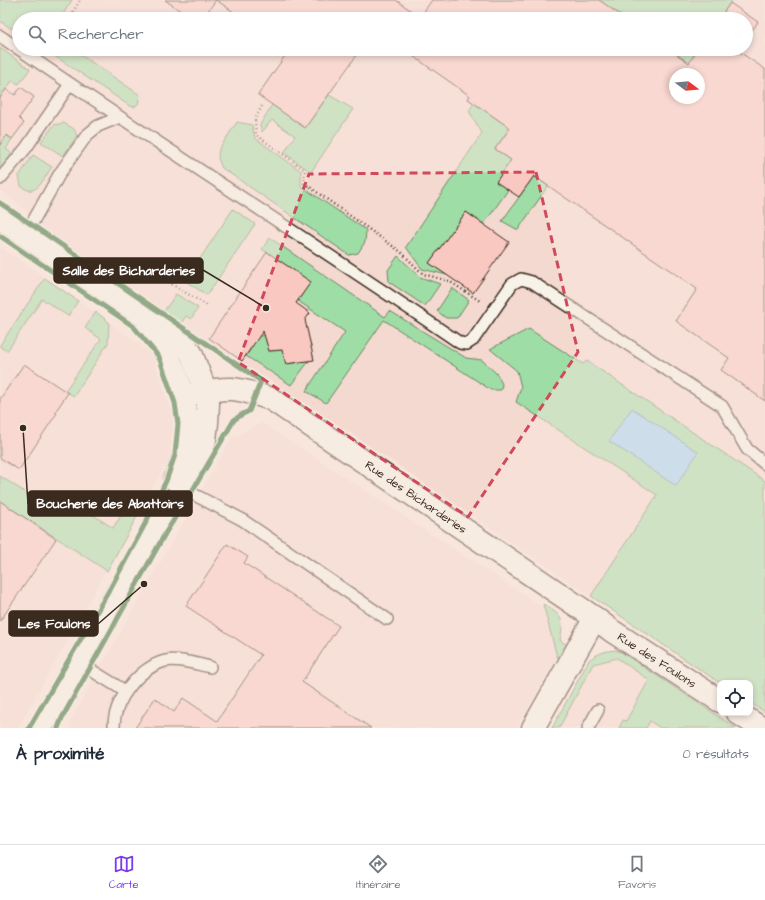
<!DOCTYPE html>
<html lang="fr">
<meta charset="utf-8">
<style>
body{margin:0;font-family:"Architects Daughter",sans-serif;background:#f2f2f3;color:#1f2937}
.controls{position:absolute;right:12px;bottom:12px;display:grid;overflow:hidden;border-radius:8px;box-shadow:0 2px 6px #0003}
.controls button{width:36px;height:36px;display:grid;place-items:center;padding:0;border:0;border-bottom:1px solid #e0e1e3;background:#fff;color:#1f2937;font:20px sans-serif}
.compass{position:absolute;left:669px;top:68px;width:36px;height:36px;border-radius:50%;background:#fff;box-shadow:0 2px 6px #0003;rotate:106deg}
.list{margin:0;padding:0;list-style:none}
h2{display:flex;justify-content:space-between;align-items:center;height:52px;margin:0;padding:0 16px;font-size:17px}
h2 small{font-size:13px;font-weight:400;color:#747a83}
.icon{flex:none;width:22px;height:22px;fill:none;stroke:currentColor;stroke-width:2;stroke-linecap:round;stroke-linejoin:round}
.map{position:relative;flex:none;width:765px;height:728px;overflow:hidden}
.search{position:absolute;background:#fff;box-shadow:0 2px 6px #0003;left:12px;right:12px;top:12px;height:44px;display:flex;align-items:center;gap:10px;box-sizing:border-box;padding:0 14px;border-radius:22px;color:#747a83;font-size:15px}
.sheet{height:116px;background:#fff}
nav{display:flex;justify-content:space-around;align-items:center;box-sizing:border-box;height:56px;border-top:1px solid #e0e1e3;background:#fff;font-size:11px;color:#747a83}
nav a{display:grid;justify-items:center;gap:2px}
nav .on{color:#7c3aed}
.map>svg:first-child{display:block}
.built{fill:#f4d9d0;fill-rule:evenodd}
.green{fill:#9fdda6;stroke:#6d8462}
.water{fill:#9ad3fa;stroke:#748fa2}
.building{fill:#f9c8c1;stroke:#3b2a1e;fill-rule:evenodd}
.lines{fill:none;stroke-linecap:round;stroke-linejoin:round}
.service-casing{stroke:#3b2a1e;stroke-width:14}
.minor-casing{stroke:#3b2a1e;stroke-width:25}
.path{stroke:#3b2a1e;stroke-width:2.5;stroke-dasharray:1 3;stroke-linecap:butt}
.service{stroke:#f7f3e8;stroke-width:11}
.minor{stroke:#f7f3e8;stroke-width:22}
.cycleway-casing{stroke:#f7f3e8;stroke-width:8}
.cycleway{stroke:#1b5e20;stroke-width:5}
.marked{fill:none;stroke:#d1495b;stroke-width:3;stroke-dasharray:8 5;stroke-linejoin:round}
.labels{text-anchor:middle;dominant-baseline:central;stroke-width:4;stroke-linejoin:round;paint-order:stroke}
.street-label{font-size:12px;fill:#3b2a1e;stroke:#f7f3e8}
.leader{fill:none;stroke:#3b2a1e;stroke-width:1.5}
.callout-dot{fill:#3b2a1e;stroke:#f7f3e8;stroke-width:1.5}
.callout{fill:#3b2a1e;stroke:#3b2a1e;stroke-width:1.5}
.callout-label{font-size:13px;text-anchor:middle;font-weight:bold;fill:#fff}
</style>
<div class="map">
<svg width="765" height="728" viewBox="0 0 765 728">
<rect width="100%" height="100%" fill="#f8e6dc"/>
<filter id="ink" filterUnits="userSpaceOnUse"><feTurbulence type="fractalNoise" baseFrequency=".025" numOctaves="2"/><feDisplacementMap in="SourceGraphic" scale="8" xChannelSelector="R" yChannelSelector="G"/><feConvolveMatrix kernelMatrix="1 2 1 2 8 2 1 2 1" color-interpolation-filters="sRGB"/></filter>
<g filter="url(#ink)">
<!-- built -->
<path class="built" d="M0 0H765V712L750 703V683H720L711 678 319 412 203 338 50 234 14 200 0 190ZM19 19H746V49H19ZM675 74H699V98H675Z
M0 247 96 312 151 353 174 419 169 458 18 728H0Z
M262 423 544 608 557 657 517 728H70V721L232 437Z
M617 658 650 679 722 728H558L593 664Z"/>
<!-- green -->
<path class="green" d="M0 0H72L60 19H19V29H12L0 21Z
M599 0H732L719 19H626Z
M0 48 30 69 19 84 12 81 0 98Z
M44 49H72L140 95 138 104 134 107 130 106Z
M669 49H698L689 63Z
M329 95 353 109 311 172 284 153 295 136 272 120 262 132 260 125 272 105 305 128Z
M474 103 510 128 495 149 512 161 496 182 508 190 484 224 466 212 429 263 447 275 422 269 406 247 482 133 469 111Z
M237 122 252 125 255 138 301 171V186L366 230 365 242 358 253 349 255 222 168 218 158 219 149Z
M64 123 74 129 77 136 63 156 41 142 54 125Z
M0 132 12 139 6 149 12 154 0 169Z
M33 155 52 167C43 179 36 199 21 186L19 176Z
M534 176 548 186 518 230 502 221Z
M233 209 255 224 207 295 185 281Z
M270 238 385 317 390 311 466 358 482 360 497 374 502 384 501 390H491L384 320 326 403 306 391 345 332 298 301 310 282 262 249Z
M398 256 420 277 440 284 425 306 389 282 388 270Z
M45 278 78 301 68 316 42 299 7 351 0 347V345Z
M452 288 469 300 457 318H446L437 311Z
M176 294 198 308 191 319 186 316 181 323 164 311Z
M96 312 109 322 108 343 74 396 65 391 101 339 85 328Z
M529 329 583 364 587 361 765 481V712L750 703V683H720L591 596 657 495 516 402 521 387 517 371 490 349Z
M265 335 269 351 282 350 286 364 309 361 291 385 246 356 251 349 246 346 252 338Z
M0 476 31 496 59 493 113 528 122 514 138 515 107 571 0 501Z
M543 604C561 615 565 618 560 640L567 645 560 659 557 657Z
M615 650 621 652 736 728H660L650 721 646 728H619L623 720 626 721 649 680 617 658 593 664 559 728H552L589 660C597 654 604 651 615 650Z"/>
<!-- water -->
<path class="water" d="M632 408 698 452 676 486 609 441Z"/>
<!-- building -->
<path class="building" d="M165 0H216L202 19H192Z
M216 0H396L420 17 432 0H599L626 19H244Z
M730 3 758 22 746 39V19H719Z
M287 49H361L305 128 258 95 289 50Z
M403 49H669L689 63 698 49H739L738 51 765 69V401L721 370 729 358 676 321 697 289 534 176 519 197 496 182 511 160 495 149 510 128 468 99 470 96ZM675 74H699V98H675Z
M21 87 34 97 19 118 24 123 12 139 7 135 0 145V98L6 89 15 95Z
M466 212 509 242 473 293 429 263Z
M267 252 311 282 296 303 310 313 305 320 314 360 286 364 282 350 269 351 263 331 242 361 209 338Z
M24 364 68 393 55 412 57 413 19 470 0 458V399Z
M0 501 56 539 0 621Z
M227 544 248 557 244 563 339 626 302 682 371 728H135L155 698 174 712 183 698 217 721 261 655 186 606Z"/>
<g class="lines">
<defs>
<path id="service" d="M0 36C152 141 308 239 460 343L467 344 473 340 512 284 521 279 532 282 722 406 747 449 765 464
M0 179 26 148 70 84
M25 234 31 225 60 173 87 135 98 126 120 117
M183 490 191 493 241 519 387 619
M78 662 125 691
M114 728C113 701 139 668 165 661 178 658 197 664 210 667
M588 728 598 710"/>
<g id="minor">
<path d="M0 218 175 337 182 342 191 353 206 392 208 403 207 423 205 439 199 456 183 490 166 510 155 527 41 728"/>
<path d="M148 323C174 361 195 407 184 454 182 463 178 472 175 480"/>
<path id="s1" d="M183 396C199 393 216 388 232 389 246 390 259 395 271 399L595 618 533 728"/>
<path id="s2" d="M595 618 612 631 720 701"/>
<path d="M738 713 761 728"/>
</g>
</defs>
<!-- service casing -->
<use href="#service" class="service-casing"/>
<!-- minor casing -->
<use href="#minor" class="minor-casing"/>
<!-- path -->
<path class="path" d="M69 19 80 0
M262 106 255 119 256 135 305 170 304 183 401 252 423 274 449 281 480 301
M168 282 208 306"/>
<!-- service -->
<use href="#service" class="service"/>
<!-- minor -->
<use href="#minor" class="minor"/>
<defs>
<path id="cycleway" d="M0 203 261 381 249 411 241 415 234 420 191 493 166 532 62 718 58 728
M0 236 133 326 159 357 175 403 178 424 175 455 166 481 146 522 111 587 29 728"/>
</defs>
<!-- cycleway casing -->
<use href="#cycleway" class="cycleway-casing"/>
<!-- cycleway -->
<use href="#cycleway" class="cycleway"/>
</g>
</g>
<!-- marked area -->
<path d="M0 0H765V728H0ZM536 172 578 352 468 517 238 362 309 174Z" fill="#f8e6dc" fill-opacity=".55" fill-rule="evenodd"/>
<path class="marked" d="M536 172 578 352 468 517 238 362 309 174Z"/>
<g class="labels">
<!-- street labels -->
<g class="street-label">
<text stroke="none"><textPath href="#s1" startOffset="265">Rue des Bicharderies</textPath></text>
<text stroke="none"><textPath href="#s2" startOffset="75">Rue des Foulons</textPath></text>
</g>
</g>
<!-- callouts -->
<path class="leader" d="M266 308L203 270M23 428L28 504M144 584L98 624"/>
<g class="callout-dot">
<circle cx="266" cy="308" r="4"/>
<circle cx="23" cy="428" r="4"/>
<circle cx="144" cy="584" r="4"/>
</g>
<g class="callout">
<rect x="54" y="258" width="149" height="25" rx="4"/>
<rect x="28" y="491" width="164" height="25" rx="4"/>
<rect x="9" y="611" width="89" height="25" rx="4"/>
</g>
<g class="callout-label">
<text x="129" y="275">Salle des Bicharderies</text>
<text x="110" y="508">Boucherie des Abattoirs</text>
<text x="54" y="628">Les Foulons</text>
</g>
</svg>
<div class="controls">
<button><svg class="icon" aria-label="locate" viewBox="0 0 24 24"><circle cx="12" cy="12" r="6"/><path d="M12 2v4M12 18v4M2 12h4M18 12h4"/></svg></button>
</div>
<svg class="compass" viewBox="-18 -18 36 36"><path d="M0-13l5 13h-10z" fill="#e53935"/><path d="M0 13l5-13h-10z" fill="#747a83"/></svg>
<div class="search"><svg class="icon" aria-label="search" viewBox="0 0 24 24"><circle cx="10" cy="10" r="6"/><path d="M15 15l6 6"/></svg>Rechercher</div>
</div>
<section class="sheet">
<h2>À proximité<small>0 résultats</small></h2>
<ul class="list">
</ul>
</section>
<nav>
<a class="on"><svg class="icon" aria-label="map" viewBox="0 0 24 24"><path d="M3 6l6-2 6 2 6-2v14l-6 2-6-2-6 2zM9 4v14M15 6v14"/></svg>Carte</a>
<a><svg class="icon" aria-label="directions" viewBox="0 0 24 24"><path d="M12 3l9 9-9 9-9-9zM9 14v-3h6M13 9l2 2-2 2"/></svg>Itinéraire</a>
<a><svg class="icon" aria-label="saved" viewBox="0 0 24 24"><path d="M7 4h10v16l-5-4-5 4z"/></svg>Favoris</a>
</nav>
